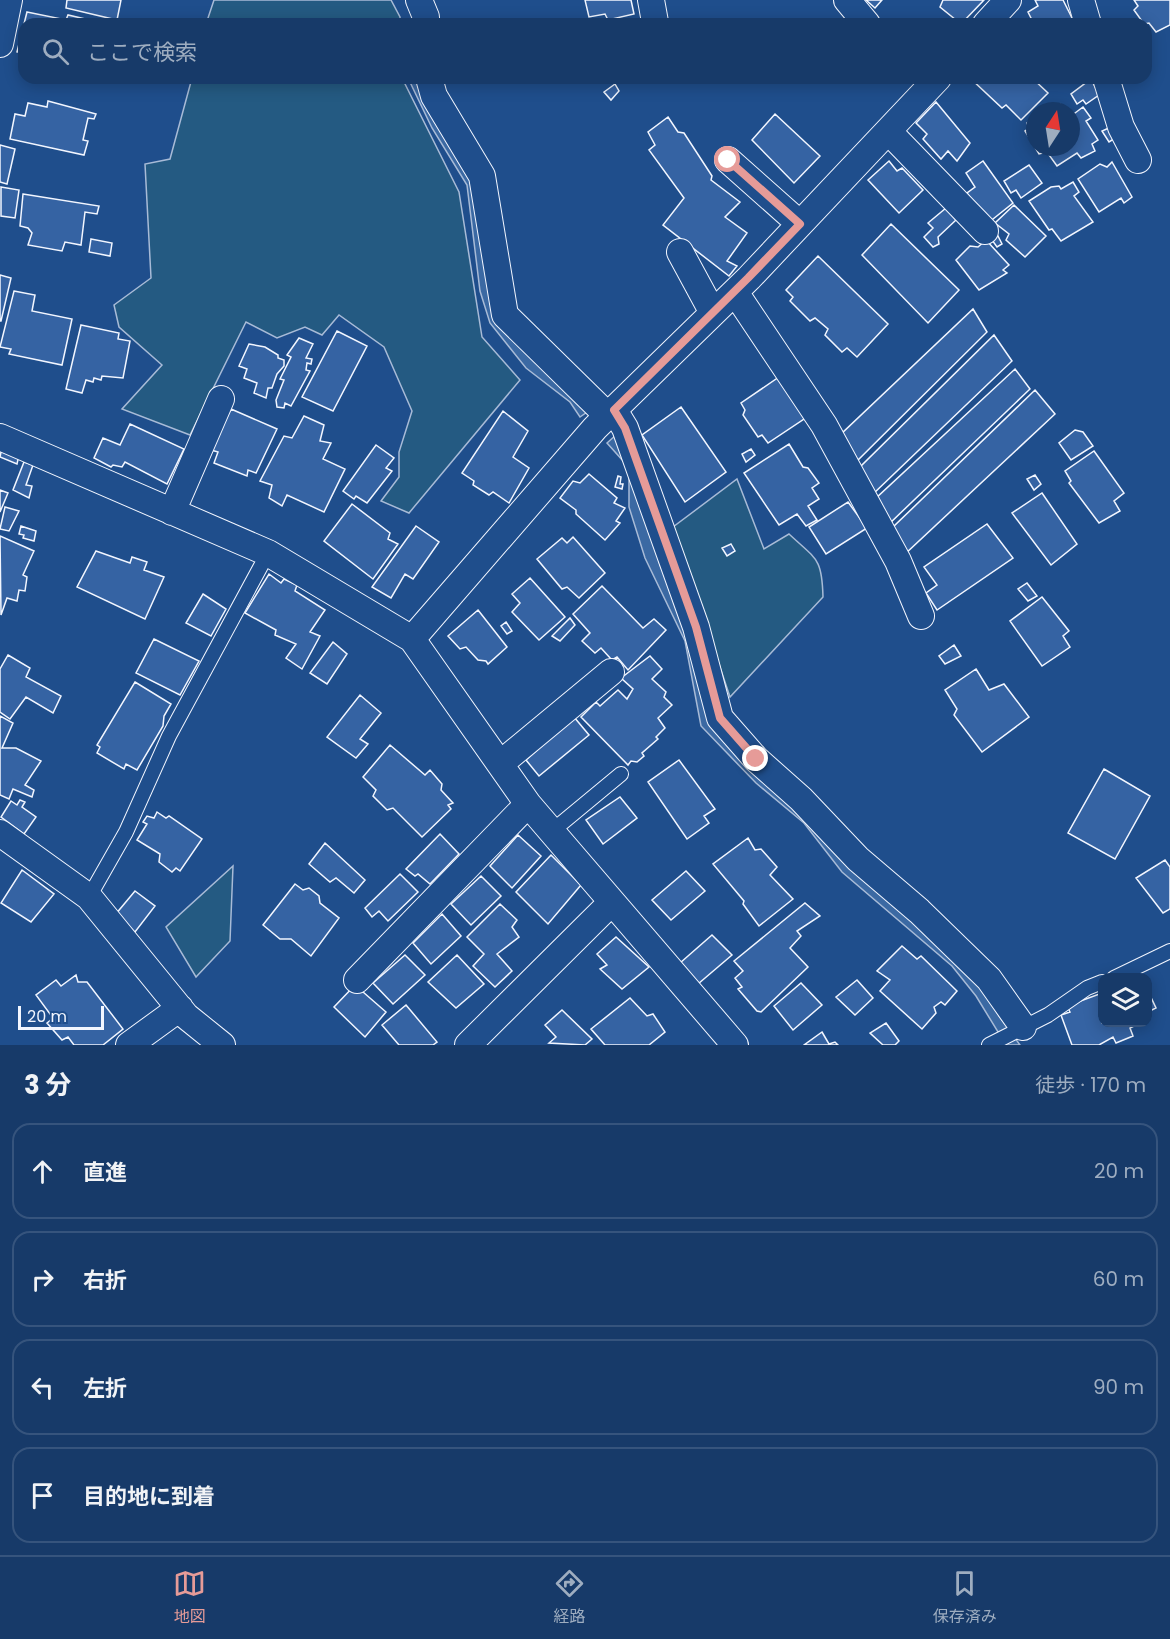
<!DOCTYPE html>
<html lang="ja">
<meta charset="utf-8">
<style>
body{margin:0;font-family:Poppins,"Noto Sans JP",sans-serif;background:#20416f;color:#f1f3f6}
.controls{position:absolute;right:18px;bottom:18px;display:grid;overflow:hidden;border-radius:12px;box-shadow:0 3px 15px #0003}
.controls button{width:54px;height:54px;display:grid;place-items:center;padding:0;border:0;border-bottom:2px solid #36547d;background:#173a69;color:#f1f3f6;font:30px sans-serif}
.compass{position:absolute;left:1026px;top:102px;width:54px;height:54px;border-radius:50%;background:#173a69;box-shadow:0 3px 15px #0003;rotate:12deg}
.scale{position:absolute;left:18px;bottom:15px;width:86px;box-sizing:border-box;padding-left:6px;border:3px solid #f2f6ff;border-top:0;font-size:16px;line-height:21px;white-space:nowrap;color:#f2f6ff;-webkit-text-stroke:4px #1f4e8c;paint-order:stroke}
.stop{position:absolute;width:18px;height:18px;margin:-14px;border:4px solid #e69b98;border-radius:50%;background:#fff}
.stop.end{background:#e69b98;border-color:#fff;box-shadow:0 2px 6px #0008}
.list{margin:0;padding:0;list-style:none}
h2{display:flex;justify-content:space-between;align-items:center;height:78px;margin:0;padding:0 24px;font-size:26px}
h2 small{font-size:20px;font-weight:400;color:#9eadc0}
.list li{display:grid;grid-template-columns:39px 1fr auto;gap:18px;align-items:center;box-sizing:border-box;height:96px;margin:0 12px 12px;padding:0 12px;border:2px solid #36547d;border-radius:18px}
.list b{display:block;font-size:22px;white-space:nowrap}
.list em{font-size:20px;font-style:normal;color:#9eadc0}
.icon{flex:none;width:33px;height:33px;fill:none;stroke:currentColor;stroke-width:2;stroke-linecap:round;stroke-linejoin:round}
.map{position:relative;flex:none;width:1170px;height:1045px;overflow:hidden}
.search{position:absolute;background:#173a69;box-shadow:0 3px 15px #0003;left:18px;right:18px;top:18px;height:66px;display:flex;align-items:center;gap:15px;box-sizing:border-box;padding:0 21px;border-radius:18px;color:#9eadc0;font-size:22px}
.sheet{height:510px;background:#173a69}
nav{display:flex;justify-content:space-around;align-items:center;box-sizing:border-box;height:84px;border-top:2px solid #36547d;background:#173a69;font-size:16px;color:#9eadc0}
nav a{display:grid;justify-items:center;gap:3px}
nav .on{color:#e69b98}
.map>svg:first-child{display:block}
.green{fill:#245a82;stroke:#a8bbd7;stroke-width:1.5}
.water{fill:#3b69a3;stroke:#a8bbd7;stroke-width:1.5}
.building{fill:#3563a3;stroke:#f2f6ff;stroke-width:1.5}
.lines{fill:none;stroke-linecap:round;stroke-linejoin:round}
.lane-casing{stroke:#f2f6ff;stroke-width:16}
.street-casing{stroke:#f2f6ff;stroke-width:28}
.lane{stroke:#1f4e8c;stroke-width:14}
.street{stroke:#1f4e8c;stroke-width:26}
.route{stroke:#e69b98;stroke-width:8}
</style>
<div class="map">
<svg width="1170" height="1045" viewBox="0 0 1170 1045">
<rect width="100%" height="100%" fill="#1f4e8c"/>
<!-- green -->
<path class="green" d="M214 0H391L400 17V24H206Z
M192 78H402L459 192 482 337 520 380 409 513 381 501 399 477V452L412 411 384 347 339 315 322 335 305 327 277 338 246 322 190 435 122 409 162 365 119 327 114 305 151 278 145 164 170 159Z
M737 479 764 549 789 534C817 560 822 558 823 597L730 697 673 527Z
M233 866 230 941 196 977 166 927Z"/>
<!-- water -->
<path class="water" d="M408 78H420L477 182 494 306 590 410 580 417 570 402 526 368 490 323 480 291 467 185 432 128Z
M616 435 644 507 660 565 692 637 714 723 984 988 999 1016 1020 1045H1006L976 996 952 966 842 872 804 823 756 783 701 726 685 641 645 558 629 507V474L624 462 607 443Z"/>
<!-- building -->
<path class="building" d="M67 0H121L117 20 66 8Z
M585 0H631L634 14 608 20 605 14 589 17Z
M866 0H882L875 8Z
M943 0H984L961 24 940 7Z
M1035 0H1063L1075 24H1034L1028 12 1038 6Z
M1134 0H1170V25L1156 32 1149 23 1144 24 1134 10 1138 6Z
M27 12 66 20 68 15 94 21 93 24H24V53L17 52Z
M970 78H1032L1048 93 1021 120 1006 105 1002 108Z
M1091 79 1099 95 1086 104 1083 100 1077 104 1071 94Z
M615 84 619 91 611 100 604 92Z
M48 101 96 114 94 119 88 118 83 140 88 141 84 155 10 139 15 114 25 116 28 103 47 107Z
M936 102 970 143 957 161 948 151 941 159 923 139 927 134 916 123Z
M1060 104 1064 111H1047Z
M1083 107 1091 118 1086 121 1098 140 1092 144 1095 151 1081 158 1077 153 1057 166 1047 152 1039 154 1025 131 1029 128 1027 123 1035 118V147H1071V116Z
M775 114 820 156 794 183 752 140Z
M668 117 678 132 684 133 712 176 711 180 740 202 725 217 747 233 727 261 737 266 729 276 663 225 684 198 649 150 655 145 648 132Z
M1111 127 1117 137 1109 142 1102 131Z
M0 145 15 149 7 184 0 182Z
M889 161 897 171 902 168 923 190 899 213 868 180Z
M983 161 1013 203 988 223 967 193 975 187 966 173Z
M1112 162 1132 197 1124 203 1121 198 1099 212 1078 179 1100 164 1107 167Z
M1029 165 1042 183 1021 198 1016 190 1011 193 1004 181Z
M1073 182 1079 192 1074 196 1093 222 1061 241 1052 229 1049 230 1029 201 1051 187 1059 186 1061 189Z
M1 187 19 190 15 218 1 216Z
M23 194 99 206 97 214 85 212 81 245 65 242 62 251 28 245 32 233 28 228 20 226Z
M1014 205 1046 236 1025 257 1006 240 1009 234 995 223Z
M946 208 956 220 938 237 939 244 933 247 924 237 933 228 928 223Z
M891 224 959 290 928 323 862 255Z
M998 236 1002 244 997 247 992 240Z
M91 239 112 243 110 256 89 252Z
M986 240 1009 265 1003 270 1007 273 979 290 956 260 970 246 978 247Z
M818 256 888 324 857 357 847 348 842 352 825 335 828 329 815 318 810 321 790 301 793 297 786 290Z
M0 275 11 278 1 321H0Z
M14 291 35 295 32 311 72 319 62 365 9 354 11 349 0 347Z
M973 309 987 332 855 463 839 436Z
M81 325 119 333 118 339 130 341 123 378 102 376 101 380 94 378 93 382 86 380 82 393 66 389Z
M337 331 367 346 333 411 302 397Z
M994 335 1012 361 873 494 859 468Z
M299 338 313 344 306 358 312 359 311 364 307 363 306 370 310 371 291 406 285 403 284 408 277 407 276 400 284 380 280 379 291 357 287 355Z
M249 344 265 347 278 355V358L284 360V366L277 374 272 388H268L266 398 254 393 257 383 244 378 247 369 239 366Z
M1015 369 1030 389 889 524 874 500Z
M779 377 807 417 768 443 762 435 758 437 743 415 745 410 741 403Z
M1035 390 1055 414 905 554 891 529Z
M681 407 726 472 685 502 642 435Z
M231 409 277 429 256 473 248 470 247 476 214 463 218 452 211 450Z
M503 411 528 431 513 457 529 468 509 503 493 492 489 495 473 485 474 481 462 473Z
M304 416 324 425 320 441 331 443 323 459 345 469 324 512 287 495 282 506 269 498 272 485 260 481 284 436 292 438Z
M130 424 184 449 167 484 125 462 122 467 113 465 111 467 94 458 103 438 120 445Z
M1075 430 1083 432 1093 446 1071 460 1059 443Z
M789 444 803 467 808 468 819 483 812 488 819 499 808 506 817 520 806 526 797 514 779 525 744 473Z
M376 445 394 458 386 468 392 471 367 503 356 496 354 499 343 491Z
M2 447 19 455 17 464 0 457Z
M751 449 755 455 746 462 742 454Z
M1094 451 1124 493 1114 501 1120 511 1099 523 1069 483 1071 481 1065 471Z
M24 462 33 465 26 485 32 486 29 498 13 490Z
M589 474 617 498 614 503 625 508 616 521 620 523 605 540 576 514V510L560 498 573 481 580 483Z
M1035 475 1041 484 1034 490 1027 479Z
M618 476 621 477 620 484H623L622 489 615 487Z
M0 490 8 493 0 512Z
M1042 493 1077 544 1051 565 1012 513Z
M848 502 867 528 826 554 809 527Z
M352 504 390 533 388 539 398 544 373 579 324 541Z
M5 507 19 511 9 531 0 529Z
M987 524 1013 558 937 610 926 593 937 585 924 567Z
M21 526 36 531 34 541 23 538 24 535 19 534Z
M416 526 439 542 413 579 405 574 391 598 372 587Z
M0 536 34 551 23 575 27 577 25 591 19 590 17 601 7 598 1 615Z
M573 537 605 573 579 598 567 587 562 589 537 559 562 538 567 543Z
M731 544 735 551 727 556 722 548Z
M96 551 130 563 132 557 147 562 144 570 164 577 145 619 77 587Z
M269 574 281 583 284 579 297 585 295 591 325 610 310 632 320 636 302 669 286 658 296 644 275 635 276 630 245 613Z
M530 578 565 617 539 640 512 612 520 603 512 594Z
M1027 583 1037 596 1028 601 1018 589Z
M602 586 643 628 654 619 666 630 628 670 617 657 612 660 601 648 595 653 582 641 590 633 573 614Z
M203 594 226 609 211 636 186 623Z
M1042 597 1069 631 1063 636 1070 647 1042 666 1010 621Z
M478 610 507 647 488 664 486 661 478 660 466 647 460 649 448 636Z
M570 618 575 625 560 641 552 636Z
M506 622 512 631 507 634 501 626Z
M154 639 199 661 180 695 136 673Z
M333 642 347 654 327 684 310 673Z
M954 645 961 656 945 664 939 656Z
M8 655 30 668 26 677 61 696 53 713 26 697 10 719 0 712V669Z
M650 656 662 669 652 679 666 692 664 697 672 705 658 718 665 728 656 737 658 739 642 753 644 756 637 762 631 761 628 765 581 717 596 702 600 706 618 690 627 699 633 689 621 678Z
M976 669 989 690 1004 684 1029 717 982 752 954 715 957 709 945 690Z
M135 682 171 704 164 716 163 726 137 770 126 764 124 769 97 753 100 747 97 745Z
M360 695 381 713 360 739 368 744 356 758 327 737Z
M0 716 13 723 2 748H16L41 761 25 785 34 790 32 797 13 789 9 799 0 795Z
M574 717 589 735 539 776 526 760Z
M390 745 425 775 430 770 442 784 441 790 453 803 448 805 451 809 422 837 393 808 387 810 373 796 376 790 363 777Z
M679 760 715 809 704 816 709 823 687 839 648 782Z
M1104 769 1150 796 1115 859 1068 833Z
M620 797 637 818 603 844 586 820Z
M20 800 25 802 22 807 36 817 24 834 1 817 11 801 17 805Z
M157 812 166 818 169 816 202 839 180 871 176 868 172 872 159 862 160 854 137 840 147 824 143 822 147 816 154 818Z
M440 834 459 854 430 884 418 874 415 876 406 869Z
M518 835 541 856 512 888 490 866Z
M748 838 755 850 761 849 777 867 770 875 793 899 759 926 743 904 744 901 713 864Z
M325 843 365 880 354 893 336 878 330 882 309 864Z
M551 855 581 885 548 924 516 892Z
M1165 860 1170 867V909L1163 913 1136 878Z
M22 870 54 894 31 922 1 903Z
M686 871 705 891 671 920 652 900Z
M400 874 418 892 388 921 379 911 372 917 365 908Z
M481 876 501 896 471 925 451 904Z
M295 884 303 890 309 888 319 896 320 903 339 918 311 956 291 939H280L263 925Z
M135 891 155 906 135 932 115 915Z
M805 903 820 916 797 931 801 936 790 948 808 967 761 1012 757 1011 738 989 742 987 735 978 743 971 734 961Z
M500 904 517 920 512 927 519 937 497 954 512 971 495 987 473 966 484 954 467 937Z
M442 914 461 936 431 964 413 943Z
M712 935 732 955 698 984 680 963Z
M616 937 649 967 622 989 600 969 607 965 597 954Z
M902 946 917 959 921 956 957 991 945 1005 941 1002 934 1007 936 1013 922 1029 880 991 890 980 877 971Z
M405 955 425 975 393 1004 373 983Z
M457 955 484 984 456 1008 428 982Z
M76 975 78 982H87L123 1029 103 1045H74L68 1037 62 1040 47 1023 53 1018 36 995 56 980 61 986Z
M857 980 873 998 855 1015 836 997Z
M801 983 822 1005 793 1030 774 1006Z
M355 985 386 1012 365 1037 334 1007Z
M1148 991 1156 1008 1148 1012Z
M1102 993V1023H1140L1130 1028 1133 1036 1116 1043 1113 1037 1099 1045H1072L1061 1015 1070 1012 1067 1006Z
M630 998 647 1016 653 1014 665 1032 649 1045H605L591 1029Z
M406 1005 437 1042 433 1045H399L382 1025Z
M562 1010 592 1039 585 1045 549 1043 556 1037 545 1025Z
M886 1023 899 1041 895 1045H883L870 1033Z
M822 1032 829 1044 835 1042 838 1045H804Z"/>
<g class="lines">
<defs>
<path id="lane" d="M551 832 621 774
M89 897 126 832 169 736 268 553
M1114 978 1170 951
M989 1045 1048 1015 1087 988 1102 982"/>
<path id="street" d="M419 0 426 17V24
M651 0 655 22
M847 0 867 24
M1081 0 1088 24
M986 24 1008 0
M0 44 9 0
M429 78 434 96 482 176 505 315 608 416
M1106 78 1121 127 1138 160
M888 131 985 231
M728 160 800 224
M680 252 713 313
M735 292 824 425 898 561 921 616
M614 410 625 428 696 627 720 718 756 759 801 799 858 859 919 911 989 979 1023 1027
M0 437 268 553 412 639 528 804 735 1045
M172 512 221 399
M412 639 595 428 749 278 938 78
M500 764 611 672
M0 833 89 897 186 1016 222 1045
M357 980 528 804
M129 1045 180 1008
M468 1045 611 903"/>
</defs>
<!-- lane casing -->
<use href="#lane" class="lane-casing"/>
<!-- street casing -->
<use href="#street" class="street-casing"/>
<!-- lane -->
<use href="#lane" class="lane"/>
<!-- street -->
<use href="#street" class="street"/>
</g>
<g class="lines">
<!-- route -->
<path class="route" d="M728 160 800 224 748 278 614 410 625 428 696 627 720 718 756 759"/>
</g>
</svg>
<div class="controls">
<button><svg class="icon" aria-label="layers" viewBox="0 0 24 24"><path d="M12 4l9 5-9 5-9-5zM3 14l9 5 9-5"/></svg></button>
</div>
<svg class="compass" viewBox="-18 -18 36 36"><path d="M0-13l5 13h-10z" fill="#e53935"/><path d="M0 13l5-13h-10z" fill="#9eadc0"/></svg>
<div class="scale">20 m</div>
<div class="stop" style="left:728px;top:160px"></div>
<div class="stop end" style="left:756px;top:759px"></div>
<div class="search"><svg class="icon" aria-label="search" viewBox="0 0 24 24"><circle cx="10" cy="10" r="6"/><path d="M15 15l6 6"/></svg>ここで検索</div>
</div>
<section class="sheet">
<h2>3 分<small>徒歩 · 170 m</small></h2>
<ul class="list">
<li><svg class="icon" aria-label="ahead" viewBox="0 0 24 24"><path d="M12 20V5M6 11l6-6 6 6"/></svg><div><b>直進</b></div><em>20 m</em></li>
<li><svg class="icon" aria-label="right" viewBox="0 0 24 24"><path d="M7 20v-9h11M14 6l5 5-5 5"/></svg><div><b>右折</b></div><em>60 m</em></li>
<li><svg class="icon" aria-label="left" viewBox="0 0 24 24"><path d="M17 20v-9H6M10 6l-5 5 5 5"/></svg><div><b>左折</b></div><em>90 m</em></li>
<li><svg class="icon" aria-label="arrive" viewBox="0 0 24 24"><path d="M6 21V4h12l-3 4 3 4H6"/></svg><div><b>目的地に到着</b></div></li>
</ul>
</section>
<nav>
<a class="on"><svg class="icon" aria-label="map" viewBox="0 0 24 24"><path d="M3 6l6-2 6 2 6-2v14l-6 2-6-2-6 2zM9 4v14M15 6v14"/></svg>地図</a>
<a><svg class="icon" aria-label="directions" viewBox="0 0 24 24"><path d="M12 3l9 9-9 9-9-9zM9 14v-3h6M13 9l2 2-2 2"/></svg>経路</a>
<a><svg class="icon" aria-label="saved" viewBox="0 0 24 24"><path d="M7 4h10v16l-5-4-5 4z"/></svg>保存済み</a>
</nav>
